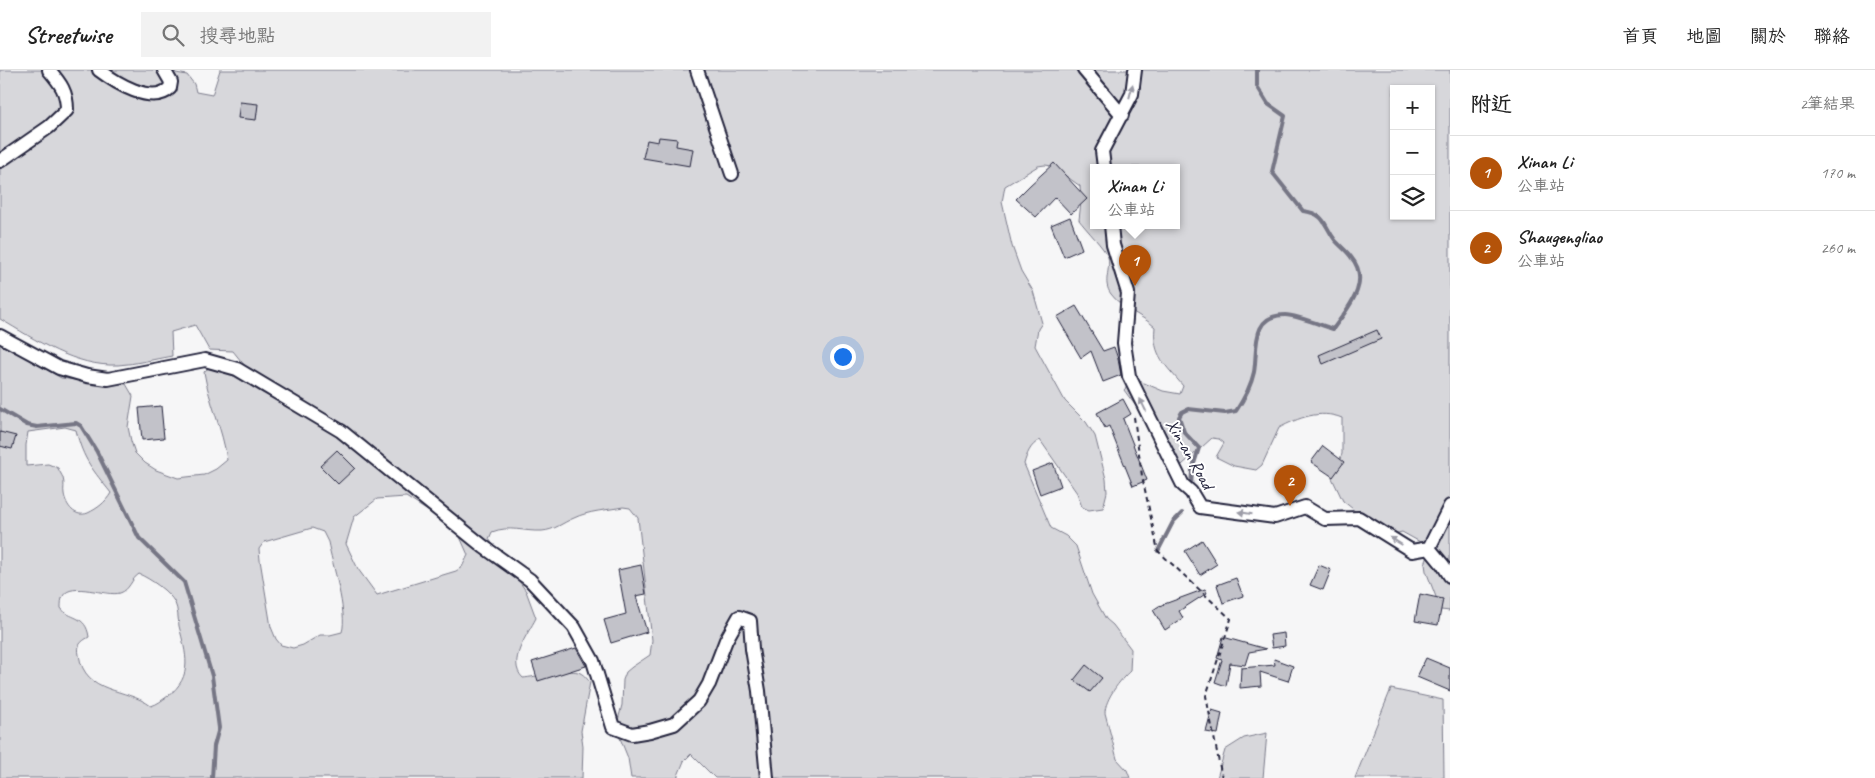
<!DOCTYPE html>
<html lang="zh-TW">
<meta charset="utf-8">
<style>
body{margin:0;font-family:Caveat,"LXGW WenKai TC",sans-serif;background:#f2f2f2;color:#222}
.controls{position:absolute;right:15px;top:15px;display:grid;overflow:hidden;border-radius:0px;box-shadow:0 1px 4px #0004}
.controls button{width:45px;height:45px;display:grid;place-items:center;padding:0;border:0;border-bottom:1px solid #e0e0e0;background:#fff;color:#222;font:25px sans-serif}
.you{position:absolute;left:842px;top:286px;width:18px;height:18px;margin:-12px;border:4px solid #fff;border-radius:50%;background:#1a73e8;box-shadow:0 0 0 8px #1a73e833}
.badge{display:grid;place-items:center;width:32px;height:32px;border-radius:50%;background:#b45309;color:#fff;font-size:16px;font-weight:700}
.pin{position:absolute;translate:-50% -41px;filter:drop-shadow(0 1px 2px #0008)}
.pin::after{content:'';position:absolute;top:26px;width:18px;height:15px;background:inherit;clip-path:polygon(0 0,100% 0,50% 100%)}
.popup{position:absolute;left:1090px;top:94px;width:90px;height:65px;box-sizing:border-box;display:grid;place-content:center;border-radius:0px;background:#fff;filter:drop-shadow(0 1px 4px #0005);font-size:16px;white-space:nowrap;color:#767676}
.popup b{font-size:19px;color:#222}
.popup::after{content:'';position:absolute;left:50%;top:100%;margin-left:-10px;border:10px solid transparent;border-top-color:#fff}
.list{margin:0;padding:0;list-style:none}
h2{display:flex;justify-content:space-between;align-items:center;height:65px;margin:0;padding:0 20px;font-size:21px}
h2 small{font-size:16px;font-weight:400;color:#767676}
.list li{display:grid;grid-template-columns:32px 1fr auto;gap:15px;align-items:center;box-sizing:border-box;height:75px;padding:0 20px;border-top:1px solid #e0e0e0}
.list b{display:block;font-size:19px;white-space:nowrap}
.list p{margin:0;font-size:16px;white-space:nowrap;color:#767676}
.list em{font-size:16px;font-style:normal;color:#767676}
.icon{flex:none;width:28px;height:28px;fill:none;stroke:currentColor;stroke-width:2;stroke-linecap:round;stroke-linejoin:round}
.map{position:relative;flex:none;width:1450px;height:708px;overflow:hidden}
header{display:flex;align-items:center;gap:30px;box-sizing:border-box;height:70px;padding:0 25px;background:#fff;border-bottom:1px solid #e0e0e0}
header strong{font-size:24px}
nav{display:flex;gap:28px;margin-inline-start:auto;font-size:18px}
.search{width:350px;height:45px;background:#f2f2f2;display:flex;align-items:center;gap:12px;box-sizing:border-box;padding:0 18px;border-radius:0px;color:#767676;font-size:19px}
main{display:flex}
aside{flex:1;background:#fff}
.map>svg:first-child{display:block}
.green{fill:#d7d7db;stroke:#7c7c8b;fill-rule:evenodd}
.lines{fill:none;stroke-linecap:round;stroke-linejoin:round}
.stream{stroke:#767685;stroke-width:4}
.building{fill:#c2c2c9;stroke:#22223b}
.minor-casing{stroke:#22223b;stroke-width:16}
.path{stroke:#22223b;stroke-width:2;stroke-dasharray:5 4;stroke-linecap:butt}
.minor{stroke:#fff;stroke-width:12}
.oneway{fill:#9c9ca7}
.labels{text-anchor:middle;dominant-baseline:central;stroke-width:4;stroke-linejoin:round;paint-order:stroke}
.street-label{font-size:18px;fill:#22223b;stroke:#fff}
</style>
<header>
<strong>Streetwise</strong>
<div class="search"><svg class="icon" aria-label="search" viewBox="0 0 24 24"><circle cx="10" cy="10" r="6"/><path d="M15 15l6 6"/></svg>搜尋地點</div>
<nav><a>首頁</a><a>地圖</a><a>關於</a><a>聯絡</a></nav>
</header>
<main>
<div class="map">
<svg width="1450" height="708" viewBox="0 0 1450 708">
<rect width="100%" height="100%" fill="#f6f6f7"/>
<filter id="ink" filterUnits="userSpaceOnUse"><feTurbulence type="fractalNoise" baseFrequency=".02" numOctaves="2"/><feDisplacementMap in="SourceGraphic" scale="10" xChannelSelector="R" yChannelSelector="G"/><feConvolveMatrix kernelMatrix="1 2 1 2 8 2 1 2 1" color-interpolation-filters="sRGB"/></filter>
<g filter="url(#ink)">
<!-- green -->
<path class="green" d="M0 0H173L176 3 187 5 194 14 196 22 212 25 220 0H1450V541L1441 540 1426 501 1425 494 1431 478 1402 462 1394 464 1358 446 1353 439 1343 431 1332 408 1342 384V348C1320 339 1298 348 1279 358L1262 395 1256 400 1234 396 1216 387 1224 373 1219 369 1212 368 1182 395H1175L1168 380 1124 320 1130 313 1137 310 1163 321 1180 324 1183 316C1166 295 1152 286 1155 257 1142 245 1121 238 1111 224 1102 212 1111 200 1108 187 1105 179 1085 158 1079 150L1081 132 1080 116 1052 96 1045 95 1038 96 1005 116 1002 132 1012 176 1021 201 1033 221 1042 253 1038 259 1035 276 1065 331 1086 352 1095 366 1106 409 1107 422 1103 438 1089 440 1082 437 1077 423 1040 370C1030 375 1027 384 1024 394L1051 458 1066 466 1076 476 1092 524 1106 549 1113 555 1131 579 1130 601C1120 610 1105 629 1105 643L1117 689 1127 700 1130 708H715L691 684 684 691 677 708H631L628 688 616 658 622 635 623 610 626 602 632 597 650 585 652 570 638 448 630 438 623 437C608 440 588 441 574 448 562 453 555 460 542 461 524 462 509 455 492 462L489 469 526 521 536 548C528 564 506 592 523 608 535 607 568 599 578 602 584 604 586 608 590 612L581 661 583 676 582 708H0V272L61 308 82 311 126 314 133 326 128 357 131 371 135 383 145 393 156 400 178 408 204 405 216 399 227 390C223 360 209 332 204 302 206 300 208 298 211 297 220 295 258 322 270 327L233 281 209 280 195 255 171 262 172 286C155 289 136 294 118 295 75 297 36 270 0 249ZM1394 19H1431V146H1394ZM1094 97H1176V155H1094ZM65 357 76 360C83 390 93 400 111 423 105 433 98 438 88 443 75 448 66 436 64 424 63 419 65 414 63 408 62 405 59 401 58 398L48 394 26 396V375L28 362ZM406 427 457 460 468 485 462 497 456 501 377 525 358 499 346 474 354 447 377 429ZM312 458 323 462 328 472C332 493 348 543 342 562L330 565H320L303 575 293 578 281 575 276 569 271 557 260 490 259 479 264 472ZM139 504C149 508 170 522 175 533 178 539 178 549 179 556 186 584 194 606 168 626 162 630 158 634 151 636 126 617 85 625 79 585 77 575 80 572 89 567 86 544 69 550 61 538 61 534 61 529 63 526 71 511 107 527 120 523 130 520 131 509 139 504Z
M1391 619 1443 630 1444 708H1355Z
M1267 663 1263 708H1217L1225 680 1244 668Z"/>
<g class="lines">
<!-- stream -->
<path class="stream" d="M0 339 27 355 37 357 76 353 81 356 97 382 139 468 184 512 212 606 219 658 214 676 212 708
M1191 418 1192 400 1199 378 1184 362 1179 347 1182 342 1188 339 1225 343 1236 341C1244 329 1251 316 1254 302 1258 280 1250 245 1285 245 1296 245 1321 255 1333 259 1348 238 1372 212 1351 187 1347 181 1340 176 1335 170 1323 154 1326 144 1303 141L1272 102 1285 46 1268 34 1257 16V0
M1158 481 1173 452 1182 443"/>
</g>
<!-- building -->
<path class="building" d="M240 32 258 34 256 50 238 48Z
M659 67 677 69 676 76 693 79 690 96 643 88 647 70 658 72Z
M1054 93 1087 129 1071 144 1055 127 1036 147 1016 129 1030 115Z
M1070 147 1082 179 1064 187 1051 155Z
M1076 236 1103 281 1114 277 1118 289 1121 305 1103 312 1091 281 1081 288 1057 247Z
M1377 260 1381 269 1323 294 1319 285Z
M1123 329 1131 344 1123 349 1147 410 1133 416 1109 356 1105 358 1097 343Z
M161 336 164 368 142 370 139 338Z
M0 362 16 366 12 379 0 376Z
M1323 376 1344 392 1333 407 1311 392Z
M337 380 355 398 338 414 320 396Z
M1053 393 1061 416 1040 424 1032 401Z
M1202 470 1217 494 1200 505 1185 481Z
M641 495 646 524 636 526 647 562 611 573 604 550 626 544 618 500Z
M1319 495 1331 500 1323 520 1310 515Z
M1236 508 1243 526 1223 533 1217 515Z
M1205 519 1207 523 1179 541 1183 548 1165 560 1153 540 1159 536Z
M1420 524 1443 529 1438 555 1415 551Z
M1284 563 1285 576 1272 578 1270 565Z
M1223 567 1266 579 1249 582 1245 595 1230 593 1226 616 1215 612 1222 590 1217 588Z
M576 578 586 596 538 611 532 592Z
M1426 588 1450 598V621L1417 607Z
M1274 589 1293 596 1288 611 1260 602 1261 616 1240 618 1241 598 1275 595Z
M1086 595 1102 608 1090 622 1074 610Z
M1212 640 1222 643 1218 664 1206 662Z"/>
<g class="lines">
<defs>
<path id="minor" d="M99 0C115 12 152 36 170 18L171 12 164 0
M697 0 732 104
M1084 0 1122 45
M0 91 49 57 67 40C67 22 61 14 49 0
M1104 97 1102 81 1132 24 1135 0
M1111 155 1113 175 1128 223 1124 273 1129 306 1183 415 1191 422 1200 437 1275 447 1305 437 1325 449 1359 448 1412 481 1429 478 1450 436
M0 266 59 298 87 306 108 309 205 290 237 299 341 361 484 477 530 510 574 557 593 591 613 657 632 664 650 661 674 654 699 631 709 614 726 570 739 547 750 551 752 579 759 621 767 708
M1429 478 1443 495 1450 506"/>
</defs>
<!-- minor casing -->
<use href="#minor" class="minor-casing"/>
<!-- path -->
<path class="path" d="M1134 347 1142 406 1158 481 1231 549 1206 626 1222 708"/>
<!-- minor -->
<use href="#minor" class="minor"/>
</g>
<!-- one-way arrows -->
<defs><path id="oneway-solid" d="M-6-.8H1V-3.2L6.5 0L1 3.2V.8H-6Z" transform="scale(1.25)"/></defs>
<g class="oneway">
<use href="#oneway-solid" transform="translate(1131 21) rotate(-76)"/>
<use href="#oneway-solid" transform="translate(1143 335) rotate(-116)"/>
<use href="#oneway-solid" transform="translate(1245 443) rotate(-171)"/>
<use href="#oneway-solid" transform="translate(1396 471) rotate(-148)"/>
</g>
</g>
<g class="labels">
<!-- street labels -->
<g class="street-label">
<text transform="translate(1190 384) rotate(60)">Xin-an Road</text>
</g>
</g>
</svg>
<div class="controls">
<button>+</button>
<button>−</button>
<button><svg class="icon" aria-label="layers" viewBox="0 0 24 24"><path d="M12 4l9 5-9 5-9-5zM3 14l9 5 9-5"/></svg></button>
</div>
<div class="you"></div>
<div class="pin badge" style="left:1135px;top:216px">1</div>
<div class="popup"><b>Xinan Li</b>公車站</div>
<div class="pin badge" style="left:1290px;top:436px">2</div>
</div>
<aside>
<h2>附近<small>2筆結果</small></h2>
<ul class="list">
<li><span class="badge">1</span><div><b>Xinan Li</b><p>公車站</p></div><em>170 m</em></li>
<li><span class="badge">2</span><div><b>Shaugengliao</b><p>公車站</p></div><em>260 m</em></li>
</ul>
</aside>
</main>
